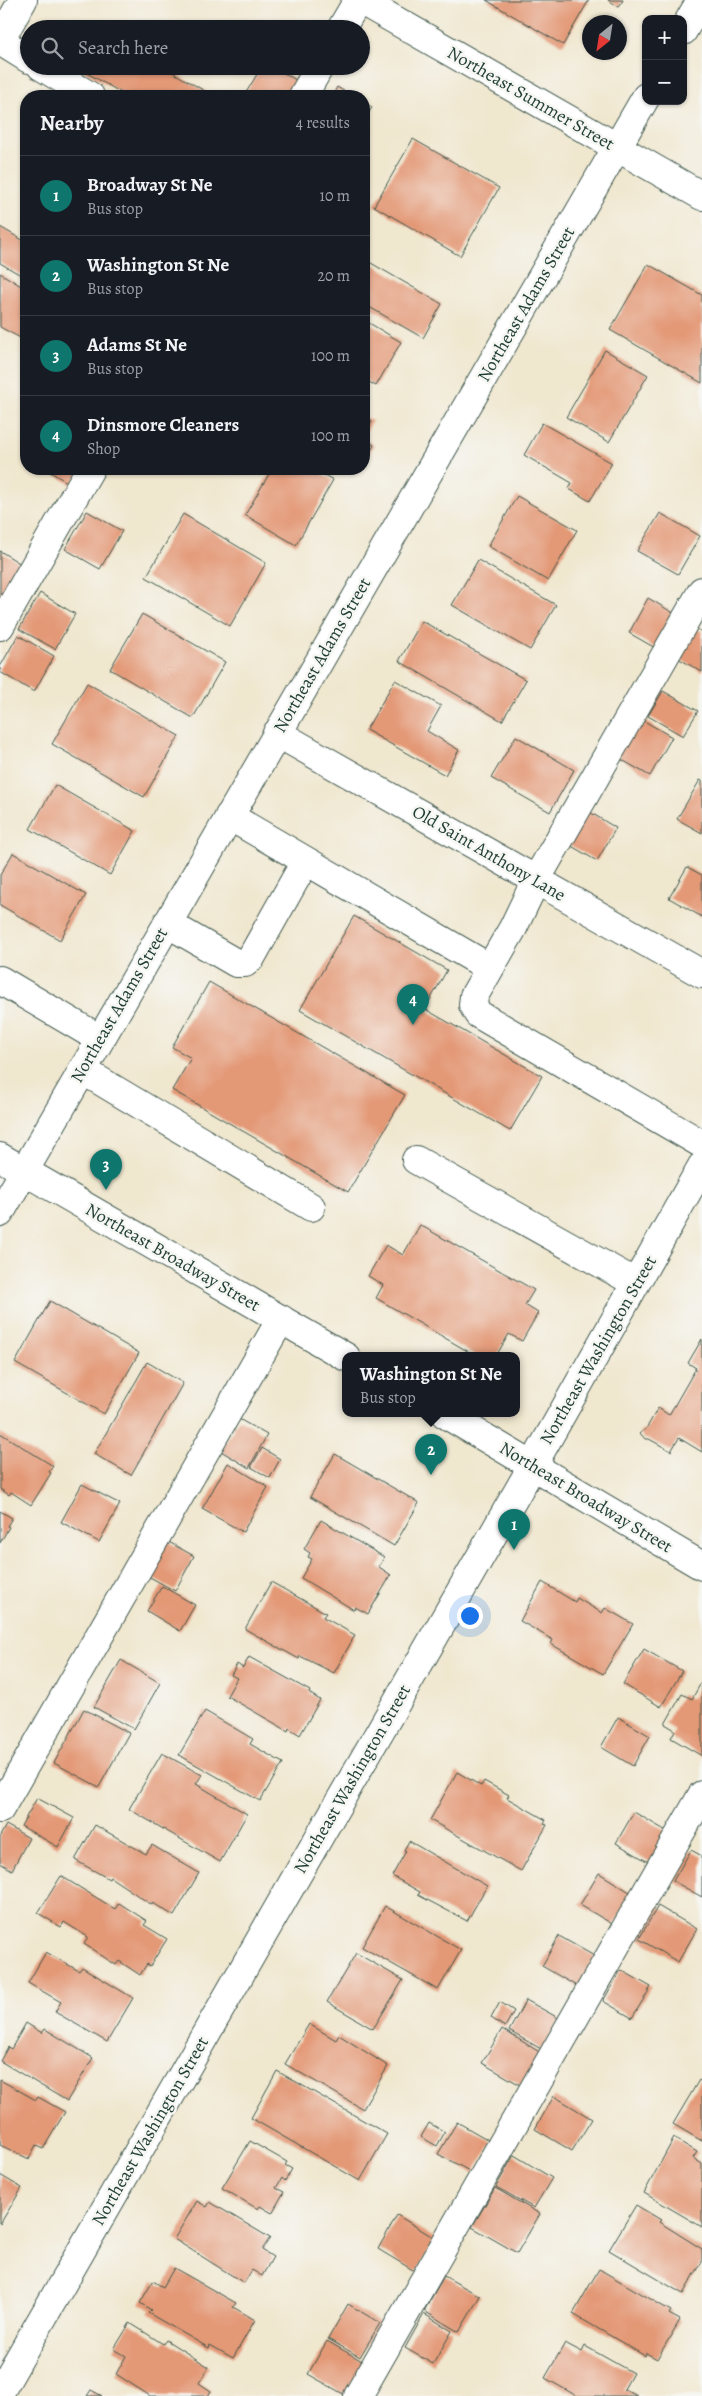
<!DOCTYPE html>
<meta charset="utf-8">
<style>
body{margin:0;font-family:Alegreya,serif;background:#20242c;color:#f1f3f6}
.controls{position:absolute;right:15px;top:15px;display:grid;overflow:hidden;border-radius:10px;box-shadow:0 1px 4px #0004}
.controls button{width:45px;height:45px;display:grid;place-items:center;padding:0;border:0;border-bottom:1px solid #363941;background:#171b24;color:#f1f3f6;font:25px sans-serif}
.compass{position:absolute;left:582px;top:15px;width:45px;height:45px;border-radius:50%;background:#171b24;box-shadow:0 1px 4px #0004;rotate:210deg}
.you{position:absolute;left:469px;top:1615px;width:18px;height:18px;margin:-12px;border:4px solid #fff;border-radius:50%;background:#1a73e8;box-shadow:0 0 0 8px #1a73e833}
.badge{display:grid;place-items:center;width:32px;height:32px;border-radius:50%;background:#0f766e;color:#fff;font-size:16px;font-weight:700}
.pin{position:absolute;translate:-50% -41px;filter:drop-shadow(0 1px 2px #0008)}
.pin::after{content:'';position:absolute;top:26px;width:18px;height:15px;background:inherit;clip-path:polygon(0 0,100% 0,50% 100%)}
.popup{position:absolute;left:342px;top:1352px;width:178px;height:65px;box-sizing:border-box;display:grid;place-content:center;border-radius:10px;background:#171b24;filter:drop-shadow(0 1px 4px #0005);font-size:16px;white-space:nowrap;color:#9ea1a6}
.popup b{font-size:19px;color:#f1f3f6}
.popup::after{content:'';position:absolute;left:50%;top:100%;margin-left:-10px;border:10px solid transparent;border-top-color:#171b24}
.list{margin:0;padding:0;list-style:none}
h2{display:flex;justify-content:space-between;align-items:center;height:65px;margin:0;padding:0 20px;font-size:21px}
h2 small{font-size:16px;font-weight:400;color:#9ea1a6}
.list li{display:grid;grid-template-columns:32px 1fr auto;gap:15px;align-items:center;box-sizing:border-box;height:80px;padding:0 20px;border-top:1px solid #363941}
.list b{display:block;font-size:19px;white-space:nowrap}
.list p{margin:0;font-size:16px;white-space:nowrap;color:#9ea1a6}
.list em{font-size:16px;font-style:normal;color:#9ea1a6}
.icon{flex:none;width:28px;height:28px;fill:none;stroke:currentColor;stroke-width:2;stroke-linecap:round;stroke-linejoin:round}
.map{position:relative;flex:none;width:702px;height:2396px;overflow:hidden}
.search{position:absolute;background:#171b24;box-shadow:0 1px 4px #0004;left:20px;top:20px;width:350px;height:55px;display:flex;align-items:center;gap:12px;box-sizing:border-box;padding:0 18px;border-radius:28px;color:#9ea1a6;font-size:19px}
.panel{position:absolute;background:#171b24;box-shadow:0 1px 4px #0004;left:20px;top:90px;width:350px;height:385px;border-radius:20px}
.map>svg:first-child{display:block}
.building{fill:#e39876}
.lines{fill:none;stroke-linecap:round;stroke-linejoin:round}
.minor-casing{stroke:#3e564b;stroke-width:30}
.major-casing{stroke:#3e564b;stroke-width:30}
.minor{stroke:#fff;stroke-width:28}
.major{stroke:#fff;stroke-width:28}
.labels{text-anchor:middle;dominant-baseline:central;stroke-width:5;stroke-linejoin:round;paint-order:stroke}
.street-label{font-size:18px;fill:#1f3d34;stroke:#f6f6f2}
</style>
<div class="map">
<svg width="702" height="2396" viewBox="0 0 702 2396">
<rect width="100%" height="100%" fill="#f6f6f2"/>
<filter id="ink" filterUnits="userSpaceOnUse"><feTurbulence type="fractalNoise" baseFrequency=".02" numOctaves="2"/><feDisplacementMap in="SourceGraphic" scale="10" xChannelSelector="R" yChannelSelector="G"/><feConvolveMatrix kernelMatrix="1 2 1 2 8 2 1 2 1" color-interpolation-filters="sRGB"/></filter>
<filter id="wash" filterUnits="userSpaceOnUse"><feTurbulence type="fractalNoise" baseFrequency=".0096" numOctaves="4" result="noise"/><feDisplacementMap in="SourceGraphic" scale="20" xChannelSelector="R" yChannelSelector="G"/><feGaussianBlur stdDeviation="1.12" result="paint"/><feColorMatrix in="noise" values="0 0 0 0 0 0 0 0 0 0 0 0 0 0 0 0 0 1.4 0 .05"/><feComposite in="paint" operator="in"/></filter>
<g filter="url(#wash)">
<rect width="100%" height="100%" fill="#f0e7cf"/>
<g id="blocks">
<!-- building -->
<path class="building" d="M486 0H589L563 45Z
M608 0H623L619 7Z
M81 66H162L210 94 209 96H127L80 69Z
M262 66H272L303 84 295 96H244Z
M337 87 352 96H332Z
M364 103 372 107 364 122Z
M413 139 499 188 460 256 374 206Z
M0 227 26 242V278L0 263Z
M364 259 442 304 423 338 364 304Z
M648 264 702 295V383L610 330Z
M0 273 26 289V341L0 327Z
M364 320 401 342 376 386 364 379Z
M605 350 648 375 609 442 566 417Z
M364 416 372 421 364 436Z
M542 423 612 463 590 501 569 489 572 483 524 455Z
M364 438 374 445 364 463Z
M45 469H81L72 485Z
M272 469H314L333 480 296 545 245 515Z
M517 496 577 530 548 581 488 546Z
M87 511 122 531 100 569 65 549Z
M660 513 700 536 678 574 637 551Z
M183 514 266 563 230 626 146 577Z
M0 551 26 567 8 599 0 595Z
M478 560 556 605 530 650 452 605Z
M40 593 75 614 55 649 19 629Z
M648 598 677 615 657 649 629 633Z
M142 614 225 662 193 718 110 669Z
M422 621 526 680 502 721 399 661Z
M694 627 702 632V672L676 657Z
M18 635 54 656 34 692 0 672V667Z
M395 680 441 706 427 731 459 750 445 775 366 730Z
M87 683 179 736 144 797 52 744Z
M663 691 698 711 683 736 648 716Z
M639 718 672 737 650 776 617 757Z
M516 736 574 770 550 812 491 778Z
M700 780 702 781V833L677 819Z
M55 785 135 831 110 875 30 829Z
M588 811 616 828 597 861 568 844Z
M13 853 86 895 60 940 0 905V875Z
M687 867 702 875V917L669 898Z
M354 916 447 970 425 1009 542 1076 510 1131 300 1010Z
M209 982 405 1095 348 1192 172 1090 191 1058 172 1047Z
M420 1225 534 1290 525 1305 538 1313 522 1341 509 1334 496 1356H476L376 1298 383 1285 368 1276 386 1245 403 1255Z
M50 1301 139 1353 104 1414 15 1363Z
M702 1339V1452L679 1438 671 1451 649 1439H645L640 1433 646 1429 658 1408 669 1415 696 1368 688 1363Z
M147 1362 183 1383 131 1475 94 1454Z
M239 1419 267 1435 249 1468 221 1451Z
M0 1433 53 1466 49 1472 51 1473 31 1505 11 1492 9 1495 0 1489Z
M262 1448 280 1459 270 1478 251 1467Z
M335 1454 419 1503 394 1546 310 1497Z
M228 1463 268 1487 243 1532 202 1509Z
M82 1484 120 1504 99 1542 61 1522Z
M0 1511 12 1518 7 1526 9 1527 0 1543Z
M321 1520 384 1557 379 1567 391 1575 368 1614 355 1607 354 1610 301 1578 312 1559 308 1557 310 1553 304 1549Z
M167 1541 194 1556 175 1591 148 1576Z
M271 1582 326 1613 323 1617 355 1635 334 1673 300 1656 299 1659 245 1629Z
M542 1582 575 1602 577 1598 602 1613 605 1608 633 1624 603 1674 551 1644 553 1640 520 1621Z
M162 1586 195 1605 180 1631 147 1611Z
M644 1649 682 1671 661 1707 623 1684Z
M249 1657 310 1691 309 1693 320 1700 300 1735 289 1728 288 1731 227 1696 237 1678 231 1675 237 1664 243 1668Z
M121 1660 160 1683 134 1729 94 1707Z
M702 1681V1756L671 1738 675 1730 665 1724 682 1694 692 1699Z
M84 1709 129 1733 99 1787 54 1763Z
M205 1711 253 1739 250 1744 283 1763 260 1801 179 1755Z
M618 1717 650 1736 633 1766 601 1747Z
M162 1753 202 1775 196 1784 247 1814 220 1862 129 1809Z
M457 1772 481 1786 484 1781 509 1795 507 1798 546 1820 544 1824 547 1825 521 1871 430 1820Z
M37 1798 74 1818 58 1847 21 1826Z
M634 1812 668 1832 650 1863 616 1843Z
M6 1825 29 1838 12 1870 0 1863V1836Z
M95 1825 146 1854 152 1845 199 1873 174 1916 153 1903 152 1905 110 1877 109 1879 75 1860Z
M409 1841 487 1886 467 1921 418 1895 420 1892 392 1876 406 1851 404 1850Z
M691 1850 702 1856V1897L673 1881Z
M599 1873 633 1894 614 1925 580 1905Z
M61 1876 115 1909 119 1903 147 1921 144 1925 167 1939 150 1966 147 1964 140 1975 119 1961 116 1965 84 1944 88 1937 64 1922 61 1927 38 1913Z
M385 1906 461 1950 438 1990 362 1947Z
M658 1906 697 1929 678 1962 639 1939Z
M559 1936 596 1957 578 1987 542 1966Z
M46 1952 79 1971 82 1967 133 1998 107 2042 55 2012 61 2002 28 1983Z
M356 1953 403 1980 373 2029 327 2002Z
M621 1970 651 1987 632 2018 603 2001Z
M526 2000 560 2019 543 2050 509 2031Z
M500 2002 514 2011 505 2027 491 2018Z
M26 2023 42 2033 45 2029 93 2058 67 2101 0 2061 8 2047 11 2049Z
M309 2024 336 2040 339 2035 388 2066 363 2109 285 2064Z
M502 2029 541 2053 522 2086 482 2063Z
M277 2071 387 2134 360 2181 251 2118Z
M0 2080 36 2100 38 2097 65 2112 43 2149 36 2145 29 2159 0 2145Z
M699 2080 702 2082V2141L673 2124Z
M554 2096 592 2119 572 2151 535 2129Z
M457 2122 492 2142 473 2173 438 2154Z
M429 2123 445 2132 437 2146 421 2137Z
M674 2138 697 2152 693 2158 702 2164V2227L644 2193Z
M250 2141 287 2162 285 2165 292 2169 285 2181 282 2178 276 2188 284 2192 272 2213 260 2206 258 2209 222 2188Z
M514 2155 552 2178 534 2208 496 2187Z
M0 2175 22 2188 0 2224Z
M495 2188 540 2214 517 2253 472 2227Z
M197 2201 207 2207 210 2202 270 2238 262 2250 273 2257 262 2276 252 2270 244 2283 174 2239Z
M636 2205 661 2220 659 2222 702 2249V2262L683 2294 609 2250Z
M397 2215 436 2239 416 2272 378 2249Z
M174 2268 236 2303 233 2307 255 2320 233 2358 210 2345 209 2348 148 2313 151 2310 140 2303 153 2281 163 2287Z
M599 2269 671 2311 669 2314 680 2320 657 2359 646 2353 645 2356 573 2314Z
M444 2276 480 2296 459 2332 424 2311Z
M348 2304 380 2323 360 2357 328 2339Z
M424 2314 452 2331 433 2364 405 2348Z
M130 2323 163 2344 166 2340 209 2367 199 2383 211 2391 208 2396H150L116 2374 126 2356 114 2349Z
M327 2341 364 2362 345 2395 308 2374Z
M565 2343 582 2352 585 2346 633 2373 624 2389 637 2396H577L545 2378Z
M91 2390 102 2396H87Z"/>
</g>
</g>
<g filter="url(#ink)">
<use href="#blocks" fill-opacity="0" stroke="#3e564b" stroke-width="1"/>
<g class="lines">
<defs>
<path id="minor" d="M360 0 702 196
M341 29 358 0
M683 31 701 0
M0 40 23 0
M0 41 29 59
M41 66 90 96
M303 96 320 66
M702 591 536 880 513 928 474 996 473 1005 478 1014 702 1144
M0 626 90 469
M277 733 702 974
M229 816 490 968
M167 923 236 963H245L251 958 305 862
M0 980 100 1039
M82 1070 311 1207
M416 1160 636 1283
M0 1213 646 97
M0 1809 281 1319
M0 2392 533 1465 702 1166
M358 2396 702 1795"/>
<path id="major" d="M0 1157 346 1357
M445 1414 702 1566"/>
</defs>
<!-- minor casing -->
<use href="#minor" class="minor-casing"/>
<!-- major casing -->
<use href="#major" class="major-casing"/>
<!-- minor -->
<use href="#minor" class="minor"/>
<!-- major -->
<use href="#major" class="major"/>
</g>
</g>
<g class="labels">
<!-- street labels -->
<g class="street-label">
<text transform="translate(531 98) rotate(30)">Northeast Summer Street</text>
<text transform="translate(526 304) rotate(-60)">Northeast Adams Street</text>
<text transform="translate(322 655) rotate(-60)">Northeast Adams Street</text>
<text transform="translate(489 853) rotate(30)">Old Saint Anthony Lane</text>
<text transform="translate(119 1005) rotate(-60)">Northeast Adams Street</text>
<text transform="translate(173 1257) rotate(30)">Northeast Broadway Street</text>
<text transform="translate(598 1350) rotate(-60)">Northeast Washington Street</text>
<text transform="translate(586 1497) rotate(31)">Northeast Broadway Street</text>
<text transform="translate(352 1779) rotate(-60)">Northeast Washington Street</text>
<text transform="translate(150 2131) rotate(-60)">Northeast Washington Street</text>
</g>
</g>
</svg>
<div class="controls">
<button>+</button>
<button>−</button>
</div>
<svg class="compass" viewBox="-18 -18 36 36"><path d="M0-13l5 13h-10z" fill="#e53935"/><path d="M0 13l5-13h-10z" fill="#9ea1a6"/></svg>
<div class="you"></div>
<div class="pin badge" style="left:514px;top:1550px">1</div>
<div class="pin badge" style="left:431px;top:1475px">2</div>
<div class="popup"><b>Washington St Ne</b>Bus stop</div>
<div class="pin badge" style="left:106px;top:1190px">3</div>
<div class="pin badge" style="left:413px;top:1025px">4</div>
<div class="search"><svg class="icon" aria-label="search" viewBox="0 0 24 24"><circle cx="10" cy="10" r="6"/><path d="M15 15l6 6"/></svg>Search here</div>
<section class="panel">
<h2>Nearby<small>4 results</small></h2>
<ul class="list">
<li><span class="badge">1</span><div><b>Broadway St Ne</b><p>Bus stop</p></div><em>10 m</em></li>
<li><span class="badge">2</span><div><b>Washington St Ne</b><p>Bus stop</p></div><em>20 m</em></li>
<li><span class="badge">3</span><div><b>Adams St Ne</b><p>Bus stop</p></div><em>100 m</em></li>
<li><span class="badge">4</span><div><b>Dinsmore Cleaners</b><p>Shop</p></div><em>100 m</em></li>
</ul>
</section>
</div>
